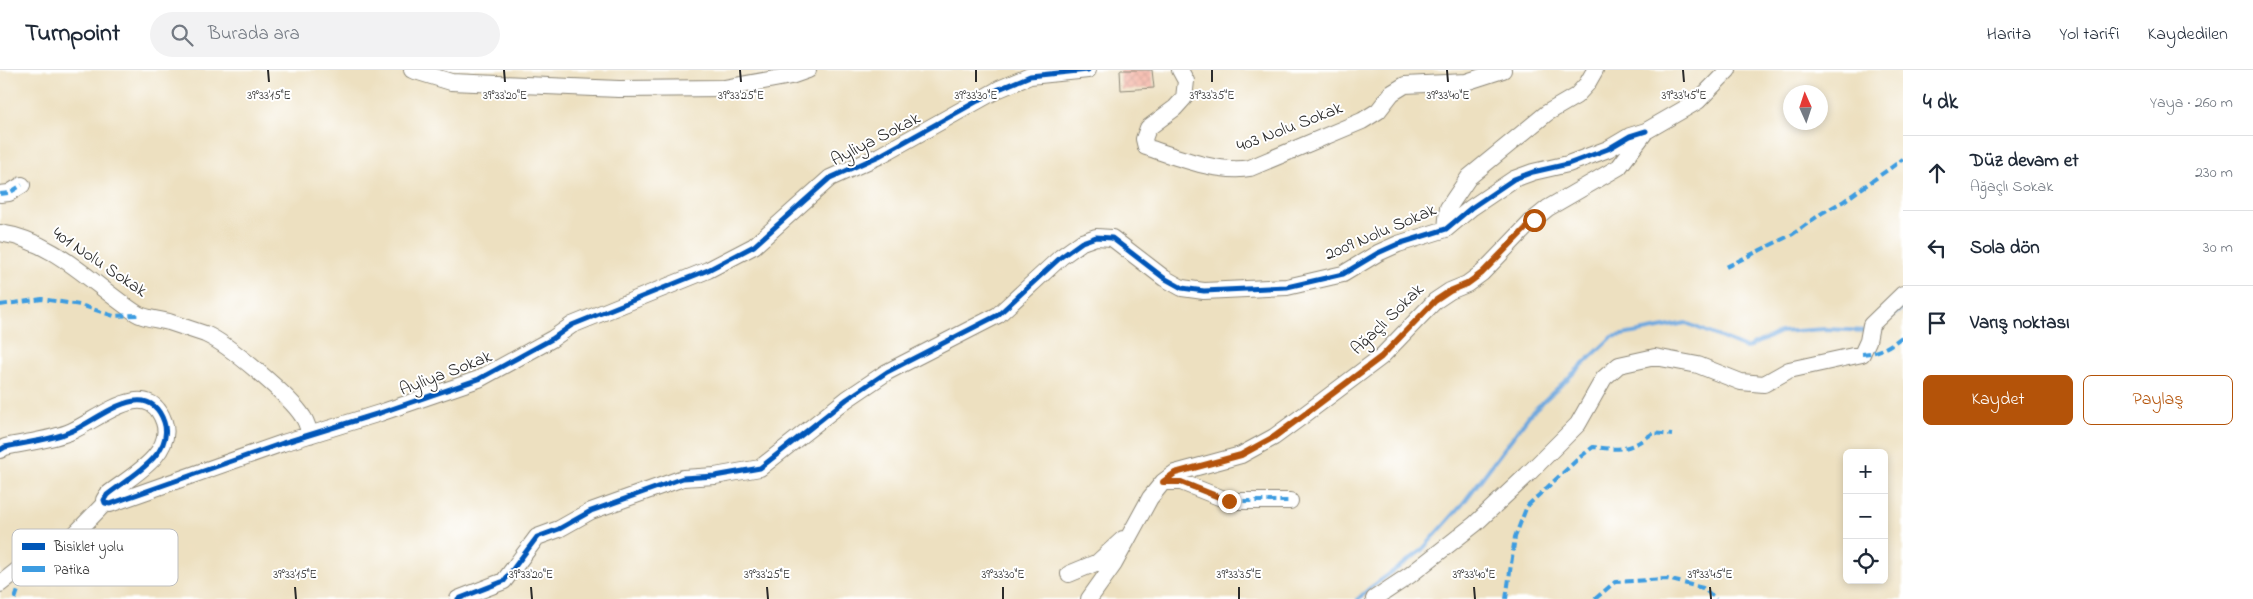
<!DOCTYPE html>
<html lang="tr">
<meta charset="utf-8">
<style>
body{margin:0;font-family:"Indie Flower",sans-serif;background:#f2f2f3;color:#1f2937}
.controls{position:absolute;right:15px;bottom:15px;display:grid;overflow:hidden;border-radius:8px;box-shadow:0 2px 8px #0003}
.controls button{width:45px;height:45px;display:grid;place-items:center;padding:0;border:0;border-bottom:1px solid #e0e1e3;background:#fff;color:#1f2937;font:25px sans-serif}
.compass{position:absolute;left:1783px;top:15px;width:45px;height:45px;border-radius:50%;background:#fff;box-shadow:0 2px 8px #0003;rotate:357deg}
.stop{position:absolute;width:15px;height:15px;margin:-11px;border:4px solid #b45309;border-radius:50%;background:#fff}
.stop.end{background:#b45309;border-color:#fff;box-shadow:0 1px 5px #0008}
.list{margin:0;padding:0;list-style:none}
h2{display:flex;justify-content:space-between;align-items:center;height:65px;margin:0;padding:0 20px;font-size:21px}
h2 small{font-size:16px;font-weight:400;color:#747a83}
.list li{display:grid;grid-template-columns:32px 1fr auto;gap:15px;align-items:center;box-sizing:border-box;height:75px;padding:0 20px;border-top:1px solid #e0e1e3}
.list b{display:block;font-size:19px;white-space:nowrap}
.list p{margin:0;font-size:16px;white-space:nowrap;color:#747a83}
.list em{font-size:16px;font-style:normal;color:#747a83}
.actions{display:flex;gap:10px;padding:15px 20px}
.actions a{flex:1;padding:11px 0;border:1px solid #b45309;border-radius:8px;text-align:center;font-size:18px;color:#b45309}
.actions .main{background:#b45309;color:#fff}
.icon{flex:none;width:28px;height:28px;fill:none;stroke:currentColor;stroke-width:2;stroke-linecap:round;stroke-linejoin:round}
.map{position:relative;flex:none;width:1903px;height:529px;overflow:hidden}
header{display:flex;align-items:center;gap:30px;box-sizing:border-box;height:70px;padding:0 25px;background:#fff;border-bottom:1px solid #e0e1e3}
header strong{font-size:24px}
nav{display:flex;gap:28px;margin-inline-start:auto;font-size:18px}
.search{width:350px;height:45px;background:#f2f2f3;display:flex;align-items:center;gap:12px;box-sizing:border-box;padding:0 18px;border-radius:28px;color:#747a83;font-size:19px}
main{display:flex}
aside{flex:1;background:#fff}
.map>svg:first-child{display:block}
.lines{fill:none;stroke-linecap:round;stroke-linejoin:round}
.stream{stroke:#6fa8de;stroke-width:4}
.building{fill:url(#building-cross-hatch)}
.street-casing{stroke:#8c8676;stroke-width:18}
.street{stroke:#fff;stroke-width:16}
.quiet{stroke:#3d9ce1;stroke-width:4;stroke-dasharray:8 4;stroke-linecap:butt}
.cycleway-casing{stroke:#fff;stroke-width:8}
.cycleway{stroke:#0057b8;stroke-width:5}
.route{stroke:#b45309;stroke-width:6}
.ticks{fill:none;stroke:#2b2b2b;stroke-width:2}
.labels{text-anchor:middle;dominant-baseline:central;stroke-width:4;stroke-linejoin:round;paint-order:stroke}
.street-label{font-size:18px;fill:#2b2b2b;stroke:#fff}
.key{fill:#fff;stroke:#bfbfbf;stroke-width:1}
.key-label{font-size:14px;fill:#2b2b2b}
.ticks-label{font-size:12px;text-anchor:middle;fill:#2b2b2b;stroke:#fff;stroke-width:4;stroke-linejoin:round;paint-order:stroke}
</style>
<header>
<strong>Turnpoint</strong>
<div class="search"><svg class="icon" aria-label="search" viewBox="0 0 24 24"><circle cx="10" cy="10" r="6"/><path d="M15 15l6 6"/></svg>Burada ara</div>
<nav><a>Harita</a><a>Yol tarifi</a><a>Kaydedilen</a></nav>
</header>
<main>
<div class="map">
<svg width="1903" height="529" viewBox="0 0 1903 529">
<defs>
<pattern id="building-cross-hatch" width="8" height="8" patternUnits="userSpaceOnUse" patternTransform="scale(1.25)"><rect width="8" height="8" fill="#f4af9f"/><path d="M0 0l8 8M0 8l8-8" fill="none" stroke="#d19789"/></pattern>
</defs>
<rect width="100%" height="100%" fill="#fff"/>
<filter id="ink" filterUnits="userSpaceOnUse"><feTurbulence type="fractalNoise" baseFrequency=".02" numOctaves="2"/><feDisplacementMap in="SourceGraphic" scale="10" xChannelSelector="R" yChannelSelector="G"/><feConvolveMatrix kernelMatrix="1 2 1 2 8 2 1 2 1" color-interpolation-filters="sRGB"/></filter>
<filter id="wash" filterUnits="userSpaceOnUse"><feTurbulence type="fractalNoise" baseFrequency=".0096" numOctaves="4" result="noise"/><feDisplacementMap in="SourceGraphic" scale="20" xChannelSelector="R" yChannelSelector="G"/><feGaussianBlur stdDeviation="1.12" result="paint"/><feColorMatrix in="noise" values="0 0 0 0 0 0 0 0 0 0 0 0 0 0 0 0 0 1.4 0 .05"/><feComposite in="paint" operator="in"/></filter>
<g filter="url(#wash)">
<rect width="100%" height="100%" fill="#ede0c0"/>
<g class="lines">
<!-- stream -->
<path class="stream" d="M1889 248 1899 241 1903 236
M1358 529 1370 518 1421 481 1461 436 1531 343 1612 267 1686 253 1746 278 1780 262 1826 259 1866 261"/>
</g>
<g id="blocks">
<!-- building -->
<path class="building" d="M1120 0H1152L1154 18 1121 20Z"/>
</g>
</g>
<g filter="url(#ink)">
<use href="#blocks" fill-opacity="0" stroke="#8c8676" stroke-width="1"/>
<g class="lines">
<defs>
<path id="street" d="M412 0 451 12 619 19 724 18 791 6 808 0
M1180 0 1186 11 1184 28 1175 38 1148 58 1144 69 1146 77C1176 87 1220 104 1250 98L1362 51 1378 41 1392 23 1405 15 1466 12 1503 0
M0 124 9 123 22 115
M1446 159 1448 138 1469 107 1547 43 1576 26 1587 14 1595 0
M0 163C55 171 92 214 136 243 145 249 159 249 169 252 181 256 193 260 205 264 227 273 291 327 303 347 307 352 308 359 310 365
M0 380 5 377C27 372 52 370 72 361 99 349 148 305 164 352 175 385 126 409 107 425L104 430 105 433 110 434 283 373 380 343 479 309 552 269 572 255 708 200 754 176 830 108 879 86 999 19 1030 6 1088 0
M1163 412H1181L1229 431H1290
M1069 504 1098 492 1123 469
M0 514 28 492H48L105 433
M458 529 504 511 537 467 559 459 591 441 683 408 715 406 760 398 847 329 887 302 998 245 1061 187 1082 172 1096 167 1112 168 1164 208 1182 218 1204 221 1287 217 1343 204 1378 183 1398 174 1446 159 1471 138 1514 109 1533 102 1568 94 1608 79 1630 66 1646 61
M1089 529 1114 494 1150 428 1163 412 1175 403 1241 385 1274 367 1304 345 1381 287 1435 231 1450 221 1467 214 1482 203 1533 150 1548 138 1619 97 1646 61 1698 31 1728 0
M1374 529 1410 505 1475 454 1527 405 1578 354 1604 308 1619 295 1655 287 1698 295 1741 312 1764 314 1789 300 1862 284 1868 271 1871 255 1903 224"/>
</defs>
<!-- street casing -->
<use href="#street" class="street-casing"/>
<!-- street -->
<use href="#street" class="street"/>
<!-- quiet -->
<path class="quiet" d="M0 124 9 123 22 115
M1726 197 1793 164 1822 143 1844 131 1903 89
M0 235 42 229 80 235 114 246 138 245
M1862 284C1879 283 1889 277 1903 266
M1163 412H1181L1229 431H1290
M15 529 28 492
M1506 529 1515 467 1527 436 1579 388 1593 377C1623 380 1628 381 1653 363L1672 365
M1595 529 1615 512 1667 509 1703 518 1716 529"/>
<defs>
<path id="cycleway" d="M0 380 5 377C27 372 52 370 72 361 99 349 148 305 164 352 175 385 126 409 107 425L104 430 105 433 110 434 283 373 380 343 479 309 552 269 572 255 708 200 754 176 830 108 879 86 999 19 1030 6 1088 0
M458 529 504 511 537 467 559 459 591 441 683 408 715 406 760 398 847 329 887 302 998 245 1061 187 1082 172 1096 167 1112 168 1164 208 1182 218 1204 221 1287 217 1343 204 1378 183 1398 174 1446 159 1471 138 1514 109 1533 102 1568 94 1608 79 1630 66 1646 61"/>
</defs>
<!-- cycleway casing -->
<use href="#cycleway" class="cycleway-casing"/>
<!-- cycleway -->
<use href="#cycleway" class="cycleway"/>
</g>
</g>
<g class="lines" filter="url(#ink)">
<!-- route -->
<path class="route" d="M1229 431 1181 412H1163L1175 403 1241 385 1274 367 1304 345 1381 287 1435 231 1450 221 1467 214 1482 203 1534 150"/>
</g>
<!-- ticks -->
<path class="ticks" d="M268 0 269 12M504 0 505 12M740 0 741 12M976 0V12M1212 0V12M1447 0 1448 12M1683 0 1684 12M295 517 296 529M531 517 532 529M767 517 768 529M1003 517V529M1239 517V529M1474 517 1475 529M1710 517 1711 529"/>
<g class="labels">
<!-- street labels -->
<g class="street-label">
<text transform="translate(1290 58) rotate(-21)">403 Nolu Sokak</text>
<text transform="translate(876 70) rotate(-27)">Ayliya Sokak</text>
<text transform="translate(1381 163) rotate(-23)">2009 Nolu Sokak</text>
<text transform="translate(99 193) rotate(34)">401 Nolu Sokak</text>
<text transform="translate(1388 250) rotate(-44)">Ağaçlı Sokak</text>
<text transform="translate(446 304) rotate(-21)">Ayliya Sokak</text>
</g>
</g>
<!-- legend -->
<rect x="12" y="459" width="166" height="57" rx="8" class="key"/>
<rect x="22" y="473" width="23" height="7" fill="#0057b8"/>
<rect x="22" y="496" width="23" height="6" fill="#3d9ce1"/>
<g class="key-label">
<text x="54" y="481">Bisiklet yolu</text>
<text x="54" y="504">Patika</text>
</g>
<g class="ticks-label">
<text x="269" y="29">39°33'15"E</text>
<text x="505" y="29">39°33'20"E</text>
<text x="741" y="29">39°33'25"E</text>
<text x="976" y="29">39°33'30"E</text>
<text x="1212" y="29">39°33'35"E</text>
<text x="1448" y="29">39°33'40"E</text>
<text x="1684" y="29">39°33'45"E</text>
<text x="295" y="508">39°33'15"E</text>
<text x="531" y="508">39°33'20"E</text>
<text x="767" y="508">39°33'25"E</text>
<text x="1003" y="508">39°33'30"E</text>
<text x="1239" y="508">39°33'35"E</text>
<text x="1474" y="508">39°33'40"E</text>
<text x="1710" y="508">39°33'45"E</text>
</g>
</svg>
<div class="controls">
<button>+</button>
<button>−</button>
<button><svg class="icon" aria-label="locate" viewBox="0 0 24 24"><circle cx="12" cy="12" r="6"/><path d="M12 2v4M12 18v4M2 12h4M18 12h4"/></svg></button>
</div>
<svg class="compass" viewBox="-18 -18 36 36"><path d="M0-13l5 13h-10z" fill="#e53935"/><path d="M0 13l5-13h-10z" fill="#747a83"/></svg>
<div class="stop" style="left:1534px;top:150px"></div>
<div class="stop end" style="left:1229px;top:431px"></div>
</div>
<aside>
<h2>4 dk<small>Yaya · 260 m</small></h2>
<ul class="list">
<li><svg class="icon" aria-label="ahead" viewBox="0 0 24 24"><path d="M12 20V5M6 11l6-6 6 6"/></svg><div><b>Düz devam et</b><p>Ağaçlı Sokak</p></div><em>230 m</em></li>
<li><svg class="icon" aria-label="left" viewBox="0 0 24 24"><path d="M17 20v-9H6M10 6l-5 5 5 5"/></svg><div><b>Sola dön</b></div><em>30 m</em></li>
<li><svg class="icon" aria-label="arrive" viewBox="0 0 24 24"><path d="M6 21V4h12l-3 4 3 4H6"/></svg><div><b>Varış noktası</b></div></li>
</ul>
<div class="actions"><a class="main">Kaydet</a><a>Paylaş</a></div>
</aside>
</main>
